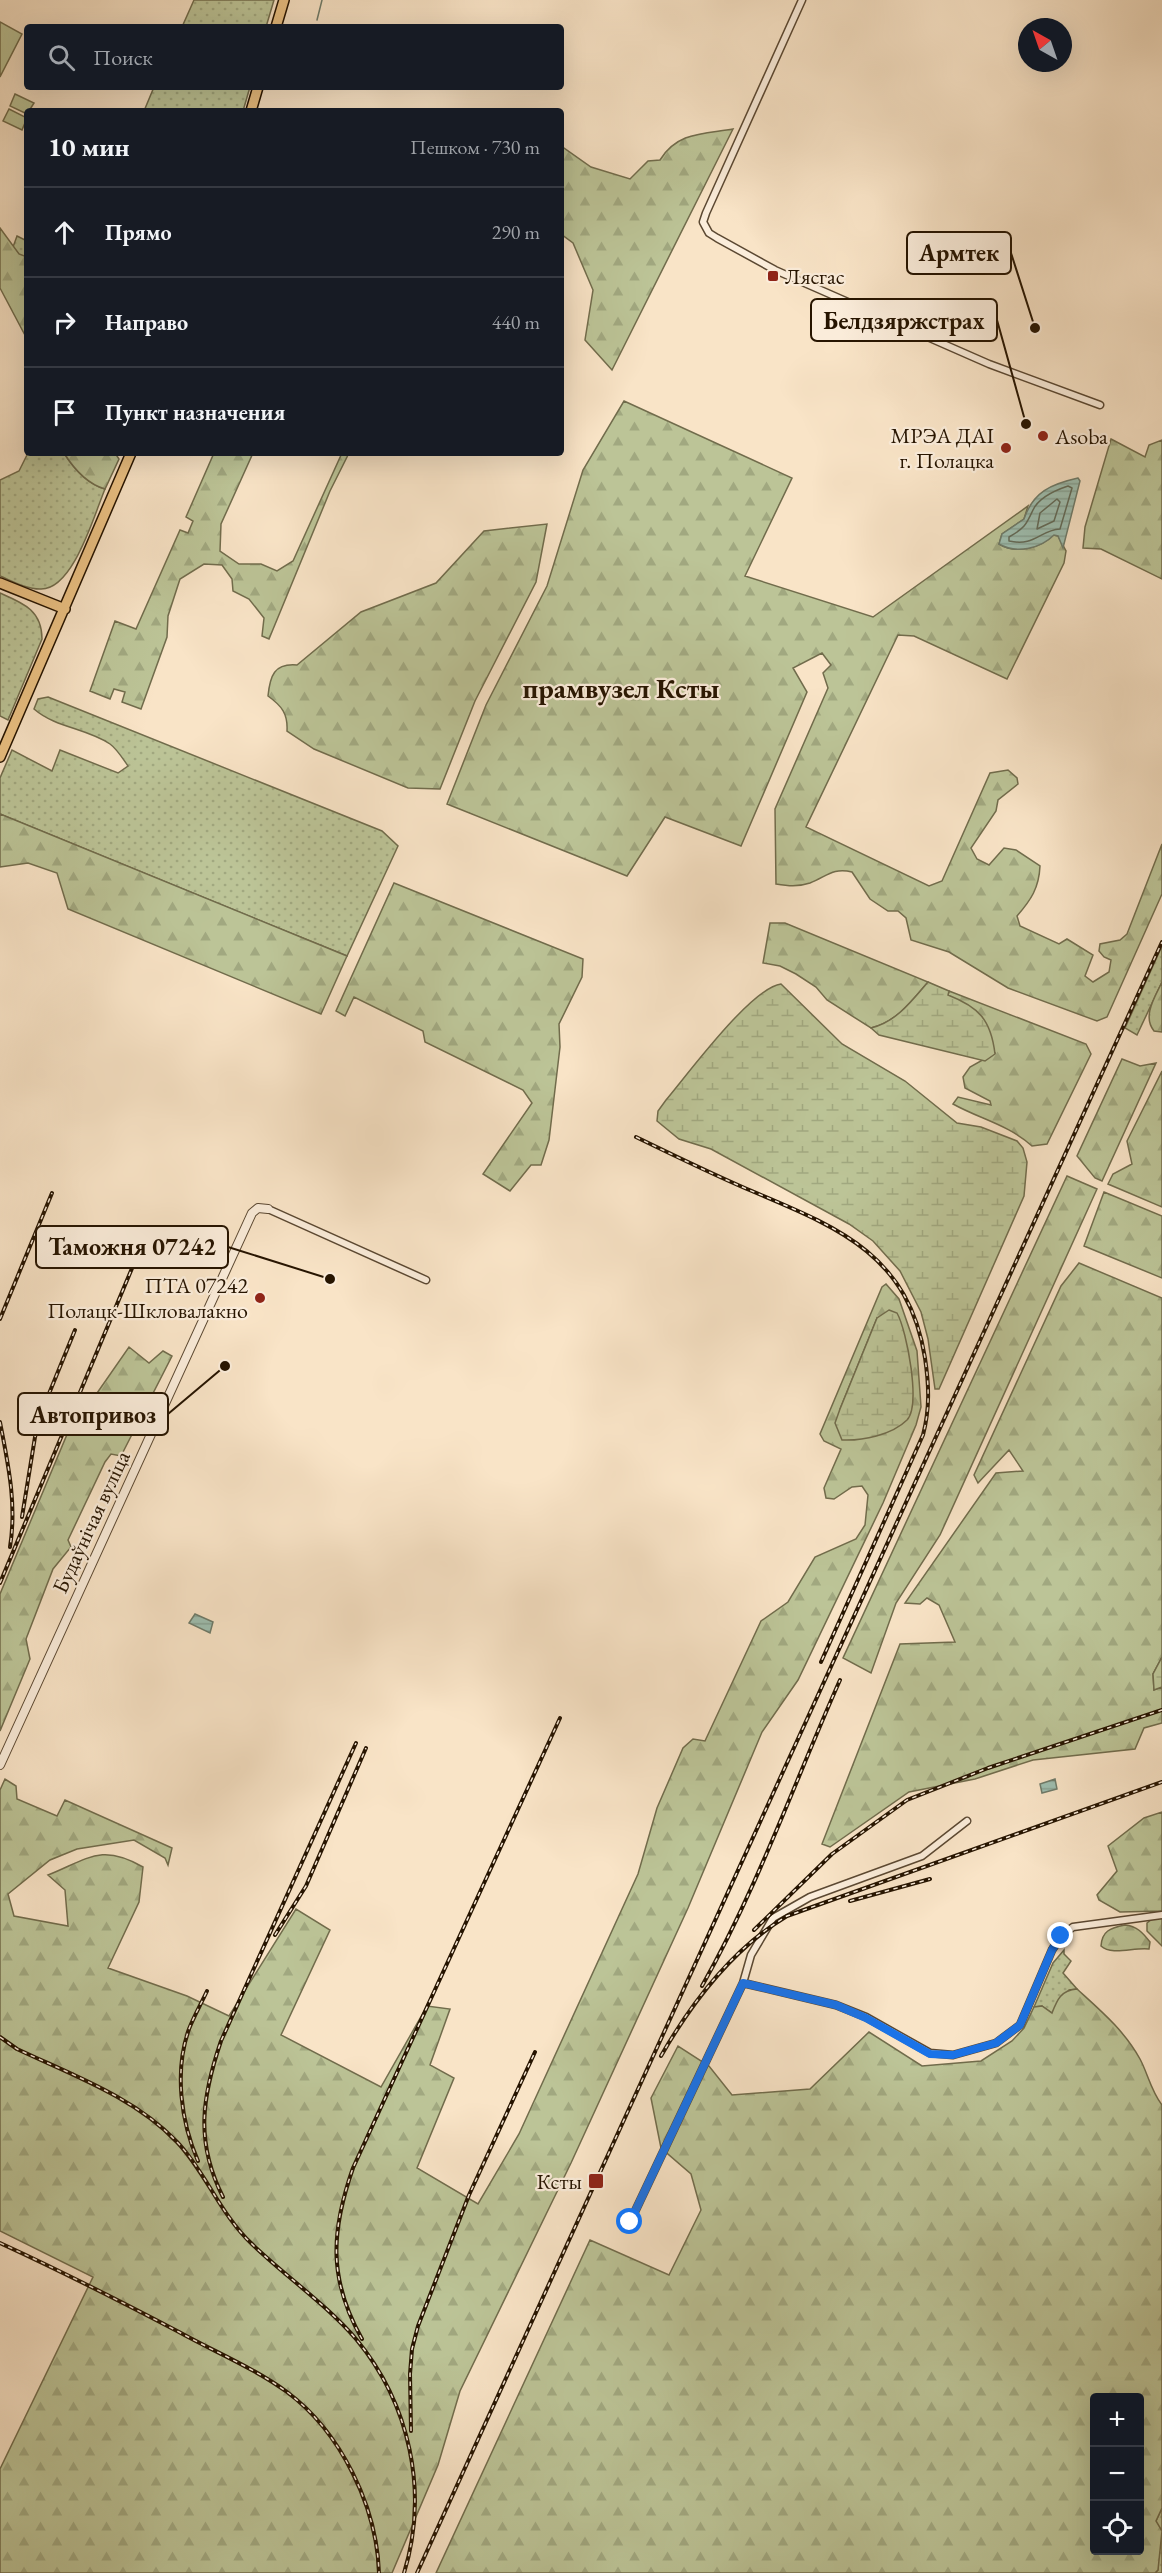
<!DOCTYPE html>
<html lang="ru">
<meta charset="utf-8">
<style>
body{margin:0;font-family:"EB Garamond",serif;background:#20242c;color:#f1f3f6}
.controls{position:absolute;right:18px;bottom:18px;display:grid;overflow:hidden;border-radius:6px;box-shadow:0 6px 24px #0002}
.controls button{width:54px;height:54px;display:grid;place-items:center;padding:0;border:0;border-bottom:2px solid #363941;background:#171b24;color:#f1f3f6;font:30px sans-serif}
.compass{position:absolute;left:1018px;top:18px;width:54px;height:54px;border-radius:50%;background:#171b24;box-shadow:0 6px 24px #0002;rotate:320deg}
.stop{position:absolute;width:18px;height:18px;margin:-14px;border:4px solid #1a73e8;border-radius:50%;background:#fff}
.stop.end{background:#1a73e8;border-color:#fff;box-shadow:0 2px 6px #0008}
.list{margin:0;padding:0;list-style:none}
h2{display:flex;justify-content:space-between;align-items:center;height:78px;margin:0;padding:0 24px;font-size:26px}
h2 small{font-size:20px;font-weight:400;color:#9ea1a6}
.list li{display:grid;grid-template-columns:39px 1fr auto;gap:18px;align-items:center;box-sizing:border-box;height:90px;padding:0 24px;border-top:2px solid #363941}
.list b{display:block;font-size:22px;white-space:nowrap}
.list em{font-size:20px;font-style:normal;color:#9ea1a6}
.icon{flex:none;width:33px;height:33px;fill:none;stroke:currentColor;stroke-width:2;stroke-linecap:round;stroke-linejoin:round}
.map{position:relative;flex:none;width:1162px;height:2573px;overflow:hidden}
.search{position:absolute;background:#171b24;box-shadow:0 6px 24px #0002;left:24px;top:24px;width:540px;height:66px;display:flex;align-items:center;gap:15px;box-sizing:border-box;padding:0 21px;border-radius:6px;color:#9ea1a6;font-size:22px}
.panel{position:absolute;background:#171b24;box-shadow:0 6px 24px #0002;left:24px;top:108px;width:540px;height:348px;border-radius:6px}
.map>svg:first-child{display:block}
.grass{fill:url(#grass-dots);stroke:#716c4c;stroke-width:1.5}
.forest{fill:url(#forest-firs);stroke:#716c4c;stroke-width:1.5;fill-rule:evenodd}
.wetland{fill:url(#wetland-marsh);stroke:#716c4c;stroke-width:1.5}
.park{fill:#bcc497;stroke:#716c4c;stroke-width:1.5}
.water{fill:url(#water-rules);stroke:#6e7b6a;stroke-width:1.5}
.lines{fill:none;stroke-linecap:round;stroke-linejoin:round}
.shore{stroke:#626a58;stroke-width:1.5}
.stream{stroke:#6e7b6a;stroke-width:1.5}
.minor-casing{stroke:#5b4832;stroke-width:9}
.tertiary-casing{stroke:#5b4832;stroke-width:10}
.primary-casing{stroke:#261400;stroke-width:12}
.minor{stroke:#fbeddb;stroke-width:6}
.tertiary{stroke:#fbeddb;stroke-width:8}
.primary{stroke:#ecc284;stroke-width:9}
.rail-casing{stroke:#261400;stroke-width:4}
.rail{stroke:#fbeddb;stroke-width:1.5;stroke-dasharray:4.5;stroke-linecap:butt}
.route{stroke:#1a73e8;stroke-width:8}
.poi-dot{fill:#8f2418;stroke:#fbeddb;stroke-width:2}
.labels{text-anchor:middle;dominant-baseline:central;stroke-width:4.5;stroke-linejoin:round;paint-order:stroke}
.poi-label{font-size:22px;fill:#261400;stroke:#fbeddb;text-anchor:end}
.street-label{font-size:22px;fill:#261400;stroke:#fbeddb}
.district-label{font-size:28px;font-weight:bold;fill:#261400;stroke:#fbeddb}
.leader{fill:none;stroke:#261400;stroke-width:2}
.callout-dot{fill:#261400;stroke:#fbeddb;stroke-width:2}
.callout{fill:#fbeddb;stroke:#261400;stroke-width:2}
.callout-label{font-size:24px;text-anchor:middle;font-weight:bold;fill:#261400}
</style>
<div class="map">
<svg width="1162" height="2573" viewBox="0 0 1162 2573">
<defs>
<pattern id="grass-dots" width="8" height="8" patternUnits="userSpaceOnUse" patternTransform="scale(1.5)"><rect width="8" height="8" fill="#bcc497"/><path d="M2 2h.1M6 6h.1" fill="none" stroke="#a1a880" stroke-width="1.8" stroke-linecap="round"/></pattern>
<pattern id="forest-firs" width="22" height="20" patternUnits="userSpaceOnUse" patternTransform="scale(1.5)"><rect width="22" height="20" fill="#bcc497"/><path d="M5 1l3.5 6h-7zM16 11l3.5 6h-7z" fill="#a1a880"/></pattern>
<pattern id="wetland-marsh" width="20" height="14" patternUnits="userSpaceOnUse" patternTransform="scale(1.5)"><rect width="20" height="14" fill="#bcc497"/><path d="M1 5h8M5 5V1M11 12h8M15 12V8" fill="none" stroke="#a1a880"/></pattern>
<pattern id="water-rules" width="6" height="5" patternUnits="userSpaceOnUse" patternTransform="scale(1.5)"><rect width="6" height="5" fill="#9ebfb1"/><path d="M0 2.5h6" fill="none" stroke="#88a396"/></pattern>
</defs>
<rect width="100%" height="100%" fill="#f9e4c7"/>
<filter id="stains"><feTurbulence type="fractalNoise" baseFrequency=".00333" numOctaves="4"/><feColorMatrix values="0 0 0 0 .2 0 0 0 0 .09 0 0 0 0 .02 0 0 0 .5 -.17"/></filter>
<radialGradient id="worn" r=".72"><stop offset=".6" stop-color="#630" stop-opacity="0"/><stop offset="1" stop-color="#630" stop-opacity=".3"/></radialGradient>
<!-- grass -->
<path class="grass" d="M194 0H274L266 27H182Z
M154 87H250L243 111H144Z
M17 236 27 241V257L19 255 13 247Z
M28 453H64C74 469 87 483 105 489 94 515 73 591 40 589 26 589 12 581 0 576V480L19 471Z
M0 593C23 603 42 610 42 639L8 720 0 716Z
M48 697 382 831 398 846 347 956 0 814V778L12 750 52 771 60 750 118 773 128 766C123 759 117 749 110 744 86 728 56 728 34 709L38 699Z
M1162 946V982L1137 1035 1125 1028Z
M1064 1950V1954L1071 1961 1063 1973 1077 1989 1069 1990 1052 2013 1042 2006 1034 2007 1053 1963Z
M1162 2508V2573H1155L1158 2570 1156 2521Z"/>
<!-- forest -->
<path class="forest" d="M733 129 612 370 585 340 593 290 573 243 561 234V146L591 167 630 179 648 161 660 160C677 132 703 134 733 129Z
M0 228 19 254 27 257V339L0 288Z
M624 401 792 478 745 576 873 617 1028 506 1024 519 1002 534 999 544C1015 554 1040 549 1053 535L1058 536 1066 551 1064 563 1007 679 914 636 898 635 806 827 929 886 942 881 990 773 1008 770 1017 778 1018 784 998 800 996 811 971 848 977 859 989 865 1004 848 1016 850 1040 866C1039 888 1031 900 1017 916L1020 926 1059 944 1067 939 1093 955 1085 976 1093 982 1109 972 1111 960 1104 957 1099 951 1100 944 1120 940 1127 934 1162 844V894L1107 1017 1097 1021 1008 988 949 952 911 940 906 918 898 911H888L870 899 852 872C833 867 826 877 810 883 798 887 788 886 776 884L775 809 828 688 823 673 831 665 822 653 793 668 807 692 741 846 665 817 627 876 447 804 486 705 547 586 583 470Z
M1111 439 1145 457 1149 445 1162 440V579L1101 549 1083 548 1085 527Z
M64 453H115L119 459 105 489C87 484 74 469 64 453Z
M214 453H253L221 524 220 551 239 564H261L277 571 293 561 342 453H349L330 491 269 639 262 636 264 618 249 599 233 591 232 579 222 565 204 564 180 579 168 616 167 637 141 709 122 702 125 692 114 689 110 699 90 691 115 621 136 629 180 530 188 533 193 521 186 517Z
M547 524 536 582 475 701 440 789 408 788 314 749 287 731C288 714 282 706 268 696 270 676 274 663 297 665L361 612 436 583 484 531Z
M0 814 347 956 321 1014 68 909 57 873 28 863 0 867Z
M394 883 583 959 582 977 559 1024 560 1047 549 1140 541 1165H531L510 1191 483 1174 532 1103 523 1090 425 1042 423 1031 354 997 345 1016 336 1011Z
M770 923H785L928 982C911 1002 896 1022 871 1028L827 1000 816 987 796 974 780 966 763 963Z
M1162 982V1032L1154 1031C1142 1016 1155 997 1162 982Z
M949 991 1086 1044 1091 1054 1047 1144 1032 1146C1009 1125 980 1119 953 1104L958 1097 991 1105 990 1101 965 1088 963 1077 970 1067 995 1053 948 995Z
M1122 1059 1140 1066 1156 1063 1102 1181 1095 1178 1077 1156Z
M1162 1071V1207L1108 1184 1113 1174 1132 1164 1127 1141Z
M1067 1176 1097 1189 940 1535 896 1603 871 1673 843 1658Z
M1104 1192 1162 1216V1278L1084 1246Z
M1079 1263 1162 1298V1657L1153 1674 1154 1690 1162 1687V1723L1144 1728 1135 1749 1033 1760 975 1779 909 1792 830 1847 822 1844 900 1644 955 1642 939 1605 927 1598 920 1604 905 1603 996 1473 1023 1471 1009 1450 978 1483 974 1475 1061 1286Z
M886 1284 899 1299 917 1351 921 1407 916 1425 883 1503 798 1680 762 1732 688 1908 571 2163 460 2391 438 2465 392 2573H0V2469L93 2277 0 2231V1790L5 1779 16 1786 17 1799 57 1816 65 1800 172 1848 168 1865 165 1858 134 1840 77 1849 50 1860 8 1894 14 1916 68 1926 65 1890 48 1875C88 1859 101 1843 143 1867L139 1902 108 1968 187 1996 229 2016 296 1909 330 1930 281 2035 381 2087 427 2006 450 2009 430 2065 454 2078 417 2168 478 2204 519 2134 638 1874 657 1808 683 1748 693 1739 705 1741 761 1621 788 1602 815 1557 856 1539 865 1525 868 1495 862 1486 852 1487 834 1499 826 1498 824 1488 841 1449 824 1441 820 1434 882 1287ZM877 1318 911 1369V1386L840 1409Z
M129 1347 149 1363 163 1351 172 1356 121 1456 111 1454 105 1462 68 1540 71 1547 53 1569 26 1639 30 1659 0 1731V1594L71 1425 84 1429 101 1427 95 1396Z
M1162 1812V1911L1120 1912 1099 1900 1097 1895 1117 1871 1108 1846 1144 1818Z
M1162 1918V1946L1147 1931V1923L1152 1919Z
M1125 1925C1137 1926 1143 1933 1150 1942L1149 1949C1134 1947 1112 1956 1101 1946 1102 1931 1110 1928 1125 1925Z
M1077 1989C1100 2010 1124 2030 1140 2059 1148 2074 1151 2091 1162 2105V2508L1156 2521 1162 2531 1158 2570 1155 2573H436L590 2240 669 2275 701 2210 691 2174 661 2148 651 2098 678 2046 709 2066 732 2095 810 2089 869 2032 922 2066 981 2061 1012 2041 1024 2028 1034 2007 1042 2006 1052 2013C1057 2000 1061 1990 1077 1989ZM1094 2398H1140V2550H1094Z"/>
<!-- wetland -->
<path class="wetland" d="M928 982 949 991 948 995C979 1007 991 1020 995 1054L985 1061 879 1035 871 1028C896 1022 911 1002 928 982Z
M781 984 842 1044 905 1081 957 1123 981 1127 1017 1141 1023 1148 1027 1162 1024 1196 939 1389H935L928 1339 921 1312 900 1271 873 1241 849 1224 711 1149 679 1139 657 1121 658 1111 666 1100C688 1074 751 988 781 984Z
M889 1310 897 1313C907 1331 921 1405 907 1420 892 1435 862 1441 842 1440L835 1423 840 1409 877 1318Z
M1162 1657V1687L1154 1690 1153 1674Z"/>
<!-- park -->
<path class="park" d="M0 22 22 34 0 77Z
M15 94 34 103 27 114 10 106Z
M9 109 27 118 22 130 3 121Z"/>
<!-- water -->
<path class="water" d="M1078 478 1080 481 1063 548 1058 536 1054 535C1040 549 1016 554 999 544L1002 534 1024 519C1033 492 1051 484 1078 478Z
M195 1614 213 1622 210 1633 189 1623Z
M1055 1779 1057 1789 1042 1793 1040 1784Z"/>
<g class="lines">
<!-- shore -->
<path class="shore" d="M1068 486 1072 488 1060 529C1040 530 1035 547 1009 541V537C1025 528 1026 525 1033 510 1039 497 1056 490 1068 486Z
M1057 499 1060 502 1054 521 1037 529 1040 513Z"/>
<!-- stream -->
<path class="stream" d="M317 20 322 0"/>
<defs>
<path id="minor" d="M802 0 706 213 703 222 709 233 717 238 775 270 989 364 1100 405
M268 1209 426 1280
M743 1983 836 2005 866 2017 930 2053 953 2055 996 2043 1020 2025 1052 1950 1061 1936 1073 1927 1162 1915
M630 2222 743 1983 751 1955 773 1918 810 1897 922 1856 967 1821"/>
<path id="tertiary" d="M0 1765 252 1213 258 1208 268 1209"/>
<path id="primary" d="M276 27 284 0
M251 111 258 87
M0 583 65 609
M0 757 131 453"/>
</defs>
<!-- minor casing -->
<use href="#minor" class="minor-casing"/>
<!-- tertiary casing -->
<use href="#tertiary" class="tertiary-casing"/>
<!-- primary casing -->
<use href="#primary" class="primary-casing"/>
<!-- minor -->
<use href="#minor" class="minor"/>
<!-- tertiary -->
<use href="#tertiary" class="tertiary"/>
<!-- primary -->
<use href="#primary" class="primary"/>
<defs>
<path id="rail" d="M636 1137C673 1155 710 1173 747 1189 834 1226 908 1252 925 1358 929 1385 930 1408 923 1435L821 1662
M0 1319 52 1193
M0 1422C8 1464 17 1504 10 1547
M22 1517 35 1437 46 1401 75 1330
M0 1583 138 1254
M850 1901 930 1879
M754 1930 832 1854 907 1800 988 1768 1162 1710
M275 1935 306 1886 366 1748
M702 1986C757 1889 795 1781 840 1680
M0 2037 17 2049C72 2075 134 2097 177 2142 205 2171 220 2214 252 2244 284 2275 327 2305 356 2339 410 2404 429 2492 404 2573
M661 2056C692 2002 732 1949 787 1916L1162 1782
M198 2161C181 2122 174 2071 189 2029 194 2016 201 2004 207 1991
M223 2197C195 2142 202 2097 221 2041L356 1743
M0 2243C61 2271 120 2301 179 2332 215 2352 254 2368 287 2392 341 2432 377 2507 379 2573
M362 2339C328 2279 331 2231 353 2168L560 1718
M411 2431 410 2374 412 2349 418 2326 469 2195 535 2052
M417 2573 1162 942"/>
</defs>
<!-- rail casing -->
<use href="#rail" class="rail-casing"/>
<!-- rail -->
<use href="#rail" class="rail"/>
</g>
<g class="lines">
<!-- route -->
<path class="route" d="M630 2222 743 1983 836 2005 866 2018 930 2054 953 2055 996 2043 1020 2025 1052 1950 1061 1936"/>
</g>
<!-- markers -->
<g class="poi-dot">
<rect x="767" y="270" width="12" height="12" rx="3"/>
<circle cx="1043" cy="436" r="6"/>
<circle cx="1006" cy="448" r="6"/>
<circle cx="260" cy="1298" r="6"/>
<rect x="588" y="2173" width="16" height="16" rx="3"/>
</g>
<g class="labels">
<!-- poi labels -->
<g class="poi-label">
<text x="785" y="276" text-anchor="start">Лясгас</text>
<text x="994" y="435">МРЭА ДАІ<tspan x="994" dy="25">г. Полацка</tspan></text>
<text x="1055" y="436" text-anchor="start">Asoba</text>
<text x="248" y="1285">ПТА 07242<tspan x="248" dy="25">Полацк-Шкловалакно</tspan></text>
<text x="582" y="2181">Ксты</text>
</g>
<!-- street labels -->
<g class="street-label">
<text transform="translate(91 1522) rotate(-65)">Будаўнічая вуліца</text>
</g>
<!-- district labels -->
<g class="district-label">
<text x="621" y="688">прамвузел Ксты</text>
</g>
</g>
<!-- callouts -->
<path class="leader" d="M1035 328L1011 253M1026 424L997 320M330 1279L228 1247M225 1366L168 1414"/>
<g class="callout-dot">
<circle cx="1035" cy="328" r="6"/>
<circle cx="1026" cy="424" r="6"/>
<circle cx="330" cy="1279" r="6"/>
<circle cx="225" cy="1366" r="6"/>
</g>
<g class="callout">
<rect x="907" y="232" width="104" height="42" rx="6"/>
<rect x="811" y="299" width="186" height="42" rx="6"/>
<rect x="36" y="1226" width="192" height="42" rx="6"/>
<rect x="18" y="1393" width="150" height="42" rx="6"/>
</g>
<g class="callout-label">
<text x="959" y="261">Армтек</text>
<text x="904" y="329">Белдзяржстрах</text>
<text x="132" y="1255">Таможня 07242</text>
<text x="93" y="1423">Автопривоз</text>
</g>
<rect width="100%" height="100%" filter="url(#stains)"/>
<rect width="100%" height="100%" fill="url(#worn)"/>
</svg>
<div class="controls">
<button>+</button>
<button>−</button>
<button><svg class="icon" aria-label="locate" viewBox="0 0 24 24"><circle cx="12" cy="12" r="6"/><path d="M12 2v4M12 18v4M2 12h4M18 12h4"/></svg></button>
</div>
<svg class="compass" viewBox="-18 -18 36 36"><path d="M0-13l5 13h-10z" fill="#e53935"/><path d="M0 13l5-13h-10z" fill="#9ea1a6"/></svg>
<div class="stop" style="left:630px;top:2222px"></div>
<div class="stop end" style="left:1061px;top:1936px"></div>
<div class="search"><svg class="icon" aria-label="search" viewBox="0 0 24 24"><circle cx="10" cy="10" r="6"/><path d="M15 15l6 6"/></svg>Поиск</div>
<section class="panel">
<h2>10 мин<small>Пешком · 730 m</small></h2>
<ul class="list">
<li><svg class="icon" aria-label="ahead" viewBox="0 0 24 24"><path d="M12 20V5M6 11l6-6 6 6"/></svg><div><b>Прямо</b></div><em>290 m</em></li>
<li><svg class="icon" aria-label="right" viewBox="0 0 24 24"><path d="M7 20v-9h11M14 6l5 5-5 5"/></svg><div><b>Направо</b></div><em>440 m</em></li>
<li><svg class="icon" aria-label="arrive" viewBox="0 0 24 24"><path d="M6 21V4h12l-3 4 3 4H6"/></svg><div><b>Пункт назначения</b></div></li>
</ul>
</section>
</div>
